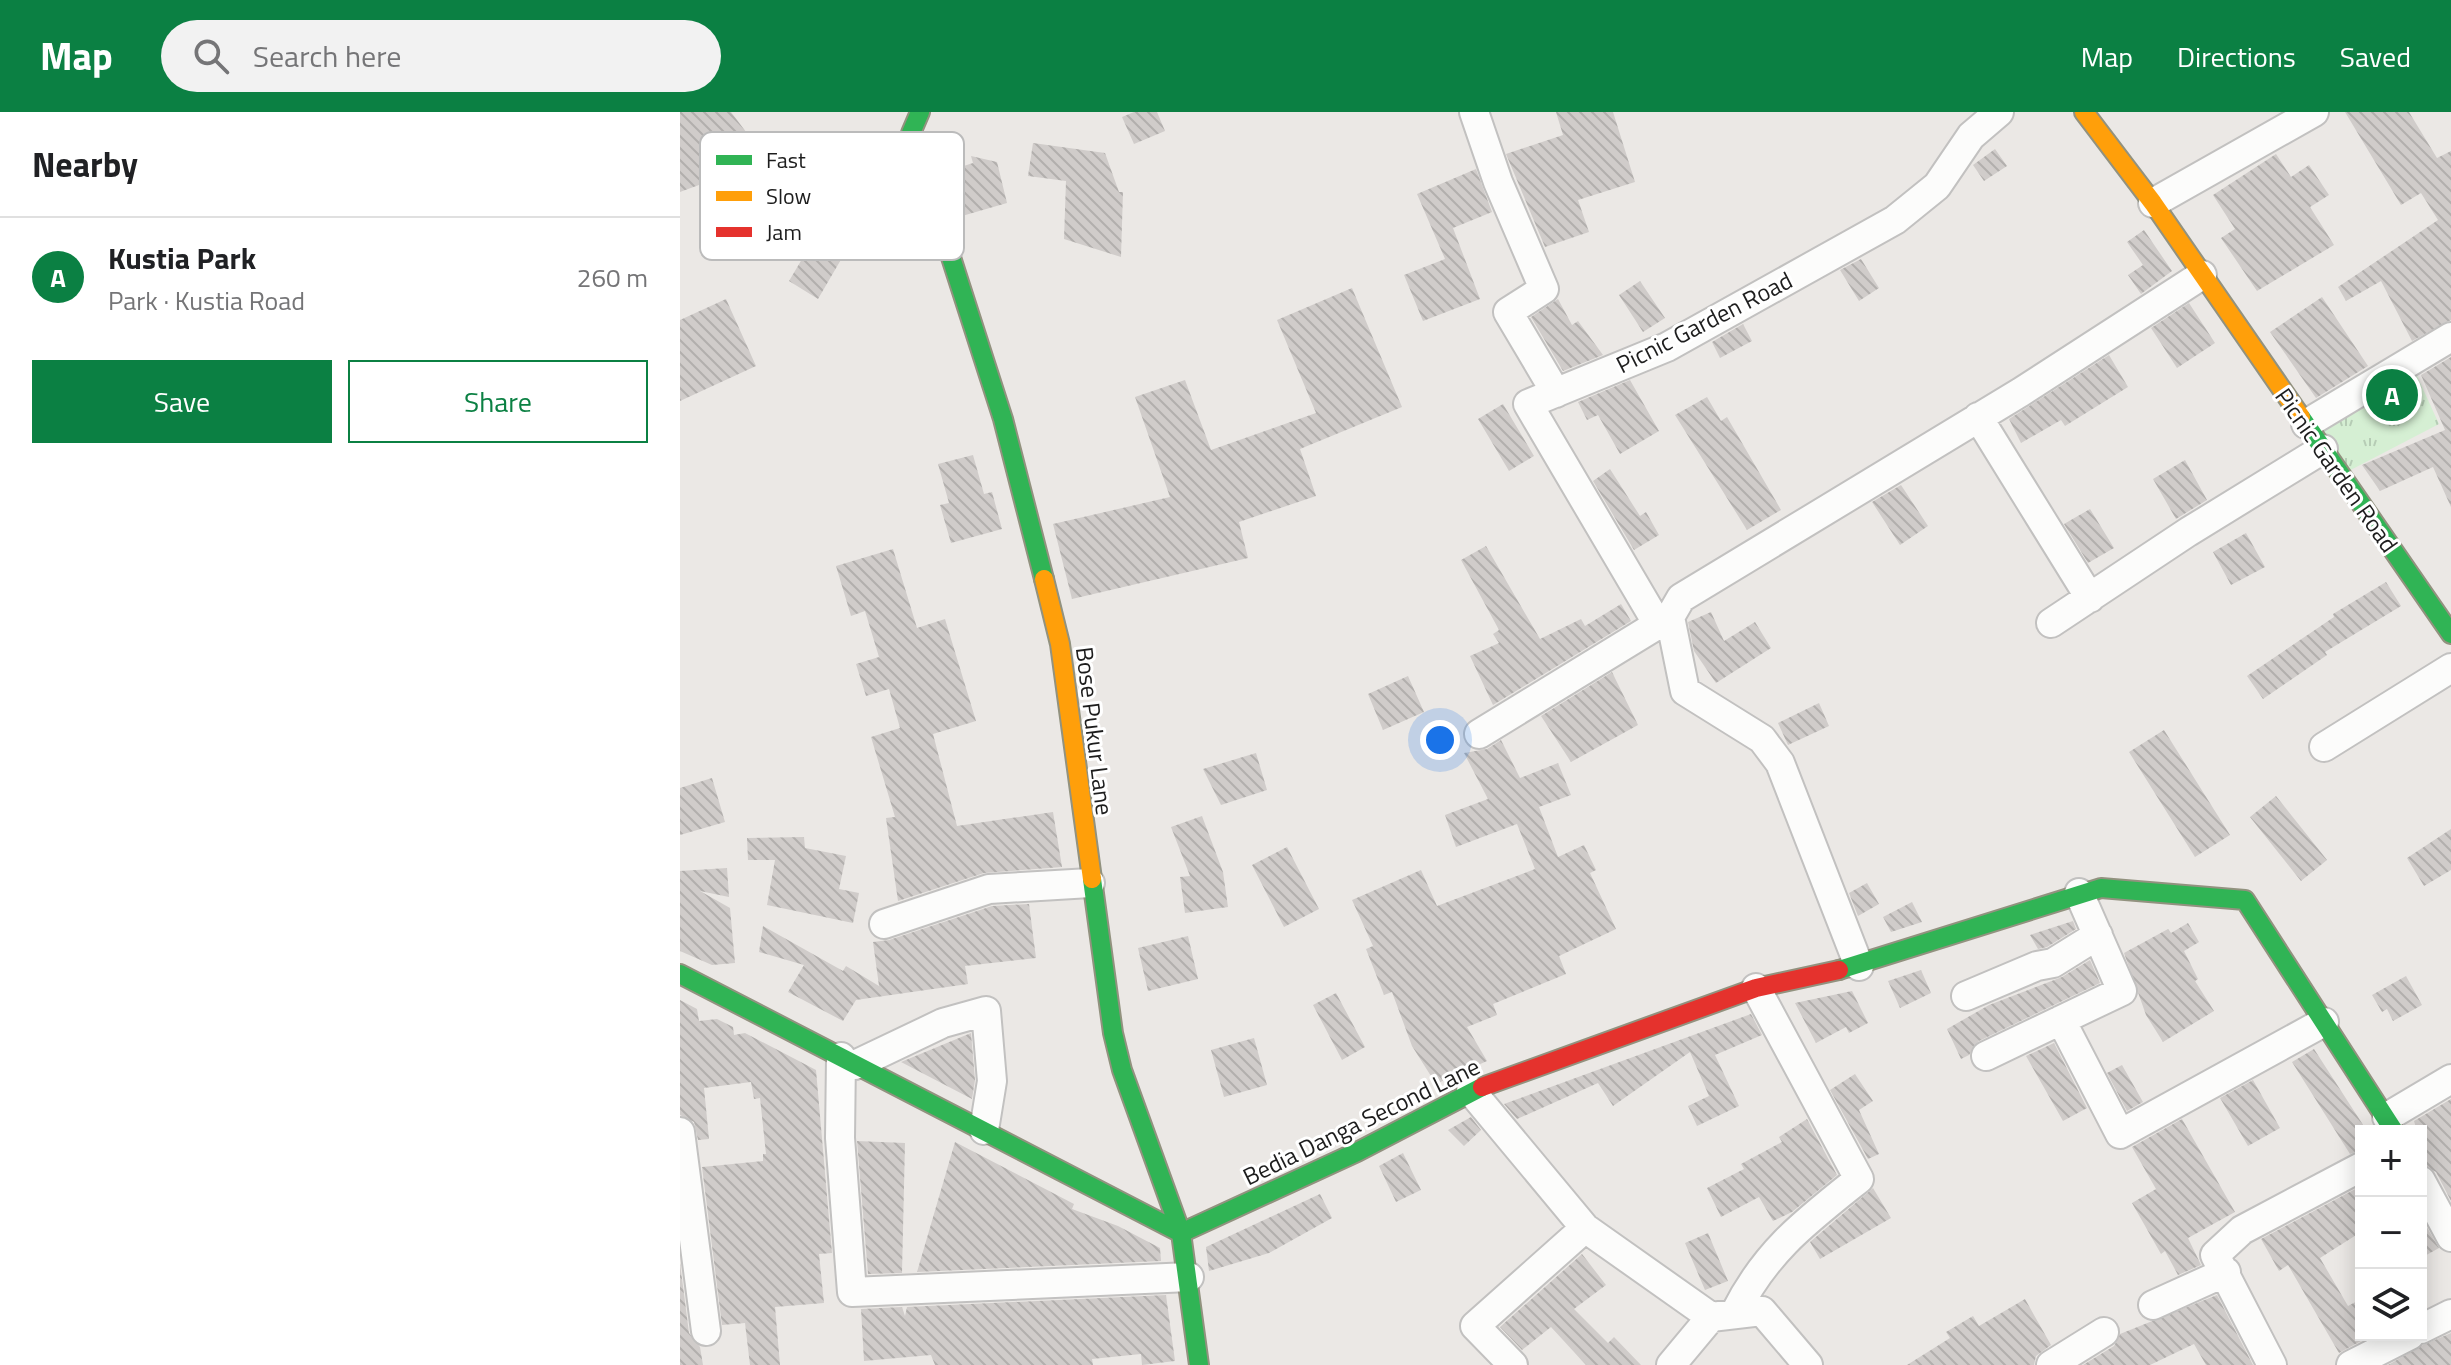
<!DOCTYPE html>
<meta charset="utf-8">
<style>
body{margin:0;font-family:"Titillium Web",sans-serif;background:#f2f2f2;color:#202124}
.controls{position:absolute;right:24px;bottom:24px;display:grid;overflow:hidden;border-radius:0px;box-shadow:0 4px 20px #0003}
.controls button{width:72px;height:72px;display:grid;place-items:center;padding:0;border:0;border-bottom:2px solid #e0e0e0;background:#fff;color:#202124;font:40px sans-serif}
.you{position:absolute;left:760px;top:628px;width:28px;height:28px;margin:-20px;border:6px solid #fff;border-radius:50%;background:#1a73e8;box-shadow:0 0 0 12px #1a73e833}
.badge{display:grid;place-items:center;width:52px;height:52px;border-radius:50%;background:#0b8043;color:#fff;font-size:26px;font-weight:700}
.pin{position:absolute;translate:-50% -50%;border:4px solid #fff;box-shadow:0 2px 8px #0006}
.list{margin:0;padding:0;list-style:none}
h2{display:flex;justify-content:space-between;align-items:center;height:104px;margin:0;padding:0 32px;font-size:34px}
h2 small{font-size:26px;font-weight:400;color:#757577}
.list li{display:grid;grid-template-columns:52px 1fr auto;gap:24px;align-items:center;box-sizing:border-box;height:120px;padding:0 32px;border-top:2px solid #e0e0e0}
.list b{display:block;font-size:30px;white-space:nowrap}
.list p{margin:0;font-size:26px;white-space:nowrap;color:#757577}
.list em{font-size:26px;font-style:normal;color:#757577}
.actions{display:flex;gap:16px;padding:24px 32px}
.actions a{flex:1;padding:18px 0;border:2px solid #0b8043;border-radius:0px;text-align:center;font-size:28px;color:#0b8043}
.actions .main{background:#0b8043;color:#fff}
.icon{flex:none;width:44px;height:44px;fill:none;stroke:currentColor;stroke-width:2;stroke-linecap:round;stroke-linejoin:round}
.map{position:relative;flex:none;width:1771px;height:1253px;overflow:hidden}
header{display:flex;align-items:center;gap:48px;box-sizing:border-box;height:112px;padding:0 40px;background:#0b8043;color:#fff}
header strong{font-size:38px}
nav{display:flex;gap:44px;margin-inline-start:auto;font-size:28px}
.search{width:560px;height:72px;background:#f2f2f2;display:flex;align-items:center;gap:20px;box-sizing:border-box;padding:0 28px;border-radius:44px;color:#757577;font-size:30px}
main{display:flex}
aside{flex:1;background:#fff}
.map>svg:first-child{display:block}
.park{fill:url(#park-tufts)}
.building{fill:url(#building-back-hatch)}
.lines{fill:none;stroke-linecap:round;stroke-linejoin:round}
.street-casing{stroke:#c2c1c0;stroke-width:32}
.fast-casing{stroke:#92927f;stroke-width:22}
.slow-casing{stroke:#92927f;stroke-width:22}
.jam-casing{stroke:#92927f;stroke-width:22}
.street{stroke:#fcfcfb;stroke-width:28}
.fast{stroke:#30b455;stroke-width:18}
.slow{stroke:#ff9f0a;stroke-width:18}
.jam{stroke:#e5322d;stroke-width:18}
.labels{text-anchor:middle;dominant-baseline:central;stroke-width:6;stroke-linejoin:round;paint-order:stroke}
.street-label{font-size:24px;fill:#1d1d1d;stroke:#fff}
.key{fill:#fff;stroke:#bbb;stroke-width:2}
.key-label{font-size:22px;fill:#1d1d1d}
</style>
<header>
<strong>Map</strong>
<div class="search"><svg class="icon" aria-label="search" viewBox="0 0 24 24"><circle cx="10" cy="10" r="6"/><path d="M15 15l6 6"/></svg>Search here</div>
<nav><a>Map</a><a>Directions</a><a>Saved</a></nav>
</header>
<main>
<aside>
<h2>Nearby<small></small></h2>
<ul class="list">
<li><span class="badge">A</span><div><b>Kustia Park</b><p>Park · Kustia Road</p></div><em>260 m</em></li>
</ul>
<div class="actions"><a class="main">Save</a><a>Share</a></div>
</aside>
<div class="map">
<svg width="1771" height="1253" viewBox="0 0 1771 1253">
<defs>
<pattern id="park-tufts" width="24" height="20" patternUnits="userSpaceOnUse" patternTransform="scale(2)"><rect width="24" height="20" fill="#d5efd3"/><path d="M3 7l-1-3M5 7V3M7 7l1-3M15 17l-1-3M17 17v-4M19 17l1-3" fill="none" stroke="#b6ccb5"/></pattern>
<pattern id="building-back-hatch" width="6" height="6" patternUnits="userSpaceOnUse" patternTransform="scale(2)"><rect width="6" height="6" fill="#d0ccca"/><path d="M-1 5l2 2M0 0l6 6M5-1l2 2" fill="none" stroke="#b2afad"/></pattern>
</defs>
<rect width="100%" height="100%" fill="#ebe8e5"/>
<!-- park -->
<path class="park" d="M1732 253 1759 312 1661 363 1626 312Z"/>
<!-- building -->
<path class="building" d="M0 0H51L87 48 0 80Z
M454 0H477L485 19 454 32 442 5Z
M876 0H933L955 70 898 88 909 120 865 135 826 42 883 23Z
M1665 0H1729L1757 46 1771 39V208L1732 229 1701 169 1666 189 1658 175 1758 108 1741 81 1721 93Z
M353 31 425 41 439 80H443L441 145 384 127 386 69 348 64Z
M1315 37 1327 54 1304 69 1293 53Z
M1596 42 1611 65 1629 53 1649 83 1630 95 1654 133 1577 179 1541 126 1555 117 1533 83Z
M291 44 317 50 327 91 282 104 268 59 293 51Z
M796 57 812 100 773 116 800 187 743 209 724 163 765 147 737 82Z
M144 110 173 127 138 187 109 169Z
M1464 118 1492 159 1461 182 1448 163 1463 153 1447 130Z
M1181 147 1199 176 1179 189 1160 158Z
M960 169 985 206 963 220 939 183Z
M672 176 722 295 620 337 636 384 559 410 568 446 392 487 373 412 490 385 455 285 505 268 531 338 636 301 597 208Z
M1642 185 1688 254 1636 286 1590 220Z
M46 187 76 254 0 289V208Z
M878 187 892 213 898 209 923 243 883 259 851 205Z
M1509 191 1535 231 1497 256 1471 216Z
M1063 212 1072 229 1040 246 1032 230Z
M1429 243 1448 275 1385 314 1381 308 1341 331 1329 307Z
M1771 245V395L1753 355 1700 379 1682 353 1765 318 1741 263Z
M950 268 979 319 940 342 918 303 907 308 898 290Z
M1027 285 1041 309 1047 305 1101 398 1067 418 995 303Z
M823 292 854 344 829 359 798 307Z
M293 343 304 382 312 380 322 417 271 431 260 393 269 391 258 352Z
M1505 348 1527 388 1496 407 1473 367Z
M930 357 960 404 966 400 979 423 954 438 913 369Z
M1221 373 1248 414 1220 433 1192 390Z
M1410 397 1434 436 1408 451 1384 412Z
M1566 421 1585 455 1551 473 1533 440Z
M806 434 860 527 901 507 905 514 941 492 951 509 813 593 790 544 819 531 813 522 819 518 781 448Z
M213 437 237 516 265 507 296 609 253 622 277 714 373 700 382 755 304 761 218 789 206 706 215 705 191 625 220 616 209 577 186 584 176 552 199 545 185 499 171 504 156 454Z
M1706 470 1721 494 1645 540 1647 543 1583 587 1567 564 1654 505 1653 502Z
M1031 500 1044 529 1075 510 1091 536 1036 571 1014 539 1008 510Z
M932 560 958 613 891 650 861 604Z
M728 564 744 600 703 618 688 582Z
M1139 591 1149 614 1108 633 1098 611Z
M1484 618 1550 723 1515 745 1449 640Z
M821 628 840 666 878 651 891 683 859 695 878 745 904 733 916 758 910 761 936 817 879 844 886 862 813 892 817 903 787 915 807 949 756 972 732 934 712 880 704 883 686 837 693 834 672 788 741 758 757 794 855 757 837 712 776 735 765 703 808 687 784 641 807 637Z
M576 641 587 678 541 693 523 657Z
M32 666 45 710 0 723V676Z
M1596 684 1647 748 1621 769 1570 705Z
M522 704 543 760 548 795 505 801 500 765 510 764 491 715Z
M1771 717V758L1744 774 1727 746Z
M124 725 125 736 166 744 159 777 179 781 173 811 87 793 95 748H68L67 726Z
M607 735 639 797 604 815 572 753Z
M47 756 49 785 20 779 50 796 55 851 32 853 0 839V759Z
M1187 771 1199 792 1178 804 1169 781Z
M1232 790 1242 810 1211 820 1203 805Z
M349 792 356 846 285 854 288 872 176 888 163 909 108 880 124 853 79 840 83 814 163 859 166 854 199 874 193 830 209 828 312 794Z
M1393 809 1396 817 1367 835 1358 837 1350 823Z
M1508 811 1519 830 1504 839 1518 867 1515 869 1534 899 1483 930 1466 903 1444 841 1488 817 1491 821Z
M508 824 518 867 468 879 458 836Z
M1410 848 1420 871 1299 929 1289 943 1281 947 1267 917 1309 893 1382 865Z
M1241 858 1251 881 1220 896 1208 869Z
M1726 864 1742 893 1713 909 1707 897 1702 900 1692 883Z
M1172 879 1188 911 1169 921 1166 915 1136 931 1115 891Z
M656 881 685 935 662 948 633 893Z
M0 888 17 897 19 909 37 907 53 915 54 923 65 921 136 958 152 1141 139 1142 144 1191 95 1195 100 1253H70L65 1211 42 1213 22 1055 83 1049V1042H86L80 986 74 987 71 970 24 976 29 1027 18 1028 14 1010 0 1003Z
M1071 902 1082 923 1035 943 1059 994 1017 1014 1008 994 1029 984 1010 940 933 994 918 971 837 1007 824 992Z
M291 921 295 968 292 987 221 950Z
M574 926 587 973 544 985 531 938Z
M1374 931 1407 996 1383 1009 1346 944Z
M1634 937 1687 1019H1681V1038L1670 1042 1612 950Z
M1442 953 1463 990 1447 999 1427 961Z
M1175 962 1193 989 1179 998 1199 1042 1188 1047 1150 978Z
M1573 968 1600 1016 1568 1034 1540 986Z
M1771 987V1089L1756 1060 1741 1052V1019H1737L1734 1009Z
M791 1005 801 1018 784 1034 768 1018Z
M1127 1007 1157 1063 1112 1100 1093 1109 1079 1085 1041 1105 1027 1076 1064 1057 1061 1052 1102 1030 1099 1025Z
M1502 1007 1555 1100 1508 1126 1521 1153 1498 1163 1485 1139 1481 1142 1452 1091 1476 1077 1452 1035Z
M177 1029 225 1031 222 1161 188 1162Z
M275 1030 394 1092 392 1097 438 1114 480 1136 481 1149 237 1160Z
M723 1041 741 1078 716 1090 699 1054Z
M1681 1074V1120L1640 1146 1668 1194 1681 1187V1223H1692L1659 1241 1608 1153 1599 1159 1581 1127Z
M1193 1076 1211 1106 1140 1147 1130 1130Z
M640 1082 652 1106 589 1141 529 1159 526 1135Z
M1741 1105 1759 1136 1741 1146Z
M1028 1121 1048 1169 1025 1178 1005 1131Z
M902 1142 926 1173 894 1197 928 1231 934 1225 961 1253H906L871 1215 842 1238 820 1215Z
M0 1151 9 1221 20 1235 23 1253H0Z
M486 1183 495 1249 462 1253 461 1242 412 1247 413 1253H255L251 1243 184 1249 181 1197 222 1195 225 1204 227 1195Z
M1537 1183 1573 1253H1526L1514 1232 1470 1253H1403L1434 1234 1440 1222Z
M1345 1187 1371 1233 1356 1244 1354 1253H1227L1270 1226 1266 1220 1293 1204 1299 1214Z
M1771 1221V1253H1708L1743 1233Z"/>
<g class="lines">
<defs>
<path id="street" d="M794 0 818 70 864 177 828 200 876 281
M1473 91 1634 0
M1298 305 1410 486
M1626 312 1771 225
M990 505 977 511 848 292 987 235 1215 108 1257 74 1291 24 1319 0
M1371 511 1508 420 1643 337
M799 622 990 505
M1644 635 1771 556
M204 812 309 777 410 771
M1179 854 1100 651 1082 627 1005 579 990 505 1001 486 1341 280 1522 163
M1286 884 1357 854 1373 851 1418 823
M1381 908 1440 1022 1644 910
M1306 944 1442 879 1399 781
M161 945 160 1026 172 1180 509 1165
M175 953 263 911 306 899 312 969 304 1018
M791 979 905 1116 1031 1205 1082 1199 1128 1253
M1707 1005 1771 967
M0 1020 26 1219
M1741 1069 1771 1125
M1473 1193 1546 1160
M1055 1201C1086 1139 1125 1110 1179 1067L1076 876
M1741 1217 1771 1202
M833 1253 795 1214 905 1116
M991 1253 1031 1205
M1371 1253 1424 1220
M1592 1253 1535 1143 1562 1118 1681 1055
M1671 1253 1730 1223"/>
<path id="fast" d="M240 0 231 21 323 307 364 467
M1621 305 1771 522
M412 767 433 921 442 958 501 1121 519 1253
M1159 858 1421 776 1565 788 1714 1019
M0 862 501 1121 677 1040 802 975"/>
<path id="slow" d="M1404 0 1473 91 1621 305
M364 467 380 532 412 767"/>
<path id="jam" d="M802 975 1076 876 1159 858"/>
</defs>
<!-- street casing -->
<use href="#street" class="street-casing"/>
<!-- fast casing -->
<use href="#fast" class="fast-casing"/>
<!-- slow casing -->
<use href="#slow" class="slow-casing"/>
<!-- jam casing -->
<use href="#jam" class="jam-casing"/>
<!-- street -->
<use href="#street" class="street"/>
<!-- fast -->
<use href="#fast" class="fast"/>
<!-- slow -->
<use href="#slow" class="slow"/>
<!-- jam -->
<use href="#jam" class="jam"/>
</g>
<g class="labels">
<!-- street labels -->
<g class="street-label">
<text transform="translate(1024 210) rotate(-27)">Picnic Garden Road</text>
<text transform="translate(1657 358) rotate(55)">Picnic Garden Road</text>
<text transform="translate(415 619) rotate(83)">Bose Pukur Lane</text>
<text transform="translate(681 1009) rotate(-26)">Bedia Danga Second Lane</text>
</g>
</g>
<!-- legend -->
<rect x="20" y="20" width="264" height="128" rx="12" class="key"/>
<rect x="36" y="43" width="36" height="10" fill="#30b455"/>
<rect x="36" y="79" width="36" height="10" fill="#ff9f0a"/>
<rect x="36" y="115" width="36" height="10" fill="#e5322d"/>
<g class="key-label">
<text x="86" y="56">Fast</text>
<text x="86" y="92">Slow</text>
<text x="86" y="128">Jam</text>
</g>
</svg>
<div class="controls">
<button>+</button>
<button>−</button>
<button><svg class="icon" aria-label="layers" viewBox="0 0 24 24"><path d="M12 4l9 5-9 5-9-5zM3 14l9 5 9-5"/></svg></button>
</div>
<div class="you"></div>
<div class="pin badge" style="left:1712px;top:283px">A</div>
</div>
</main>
